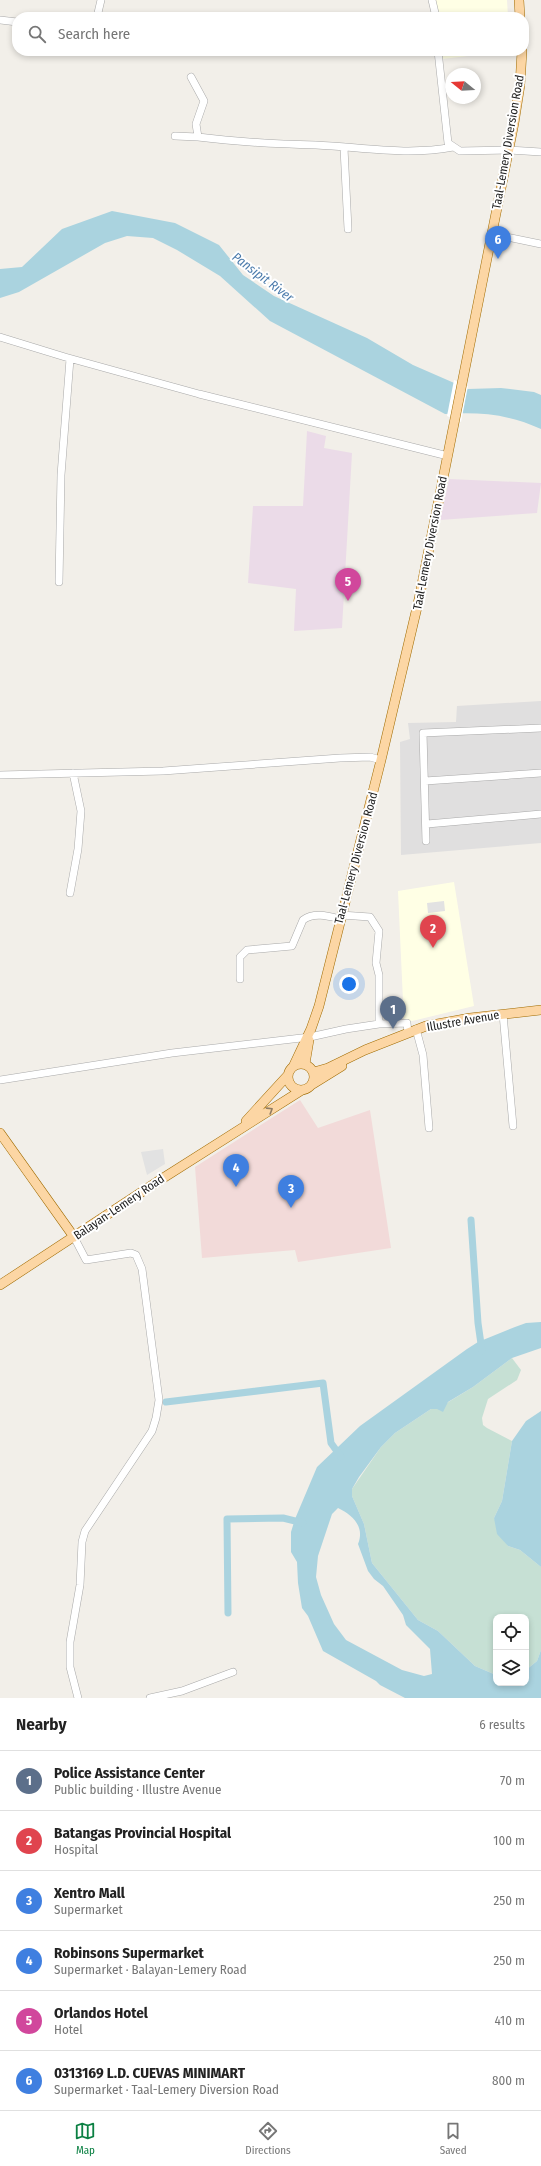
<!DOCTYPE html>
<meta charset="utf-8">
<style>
body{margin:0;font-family:"Fira Sans Condensed",sans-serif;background:#f6f6f6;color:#222}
.controls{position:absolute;right:12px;bottom:12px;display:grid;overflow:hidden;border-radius:8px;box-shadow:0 2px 6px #0003}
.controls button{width:36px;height:36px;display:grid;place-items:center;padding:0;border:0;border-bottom:1px solid #e0e0e0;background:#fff;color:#222;font:20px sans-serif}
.compass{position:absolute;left:445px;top:68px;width:36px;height:36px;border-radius:50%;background:#fff;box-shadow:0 2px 6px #0003;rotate:288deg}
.you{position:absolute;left:349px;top:984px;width:14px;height:14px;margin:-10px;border:3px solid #fff;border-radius:50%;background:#1a73e8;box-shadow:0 0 0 6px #1a73e833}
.badge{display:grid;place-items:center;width:26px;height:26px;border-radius:50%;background:#0b8043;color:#fff;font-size:13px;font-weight:700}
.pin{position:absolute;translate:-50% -33px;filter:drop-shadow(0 1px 2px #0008)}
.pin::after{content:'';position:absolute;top:21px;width:14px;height:12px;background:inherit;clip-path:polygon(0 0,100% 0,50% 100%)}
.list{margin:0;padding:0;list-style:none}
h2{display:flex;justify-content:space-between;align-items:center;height:52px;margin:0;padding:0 16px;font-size:17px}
h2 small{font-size:13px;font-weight:400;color:#767676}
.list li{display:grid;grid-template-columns:26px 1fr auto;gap:12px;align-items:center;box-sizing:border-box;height:60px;padding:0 16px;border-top:1px solid #e0e0e0}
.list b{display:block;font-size:15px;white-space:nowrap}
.list p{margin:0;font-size:13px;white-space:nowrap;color:#767676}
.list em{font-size:13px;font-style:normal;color:#767676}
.icon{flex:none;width:22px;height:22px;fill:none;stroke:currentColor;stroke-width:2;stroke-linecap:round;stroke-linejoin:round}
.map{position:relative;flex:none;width:541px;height:1698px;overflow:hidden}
.search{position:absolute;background:#fff;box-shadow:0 2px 6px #0003;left:12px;right:12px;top:12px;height:44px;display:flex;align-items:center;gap:10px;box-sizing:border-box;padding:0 14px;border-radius:16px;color:#767676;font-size:15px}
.sheet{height:412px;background:#fff}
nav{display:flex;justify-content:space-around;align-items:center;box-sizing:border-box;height:56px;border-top:1px solid #e0e0e0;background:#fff;font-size:11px;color:#767676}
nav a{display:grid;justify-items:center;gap:2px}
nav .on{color:#0b8043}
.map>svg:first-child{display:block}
.residential{fill:#e0dfdf}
.commercial{fill:#f2dad9}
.industrial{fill:#ebdbe8}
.education{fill:#ffffe5}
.wetland{fill:#c6e0d4}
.parking{fill:#e2e2e2}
.water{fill:#aad3df;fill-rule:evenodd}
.pier{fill:#fff}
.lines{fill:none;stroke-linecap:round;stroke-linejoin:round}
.canal{stroke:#aad3df;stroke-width:7}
.minor-casing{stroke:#a9a9a9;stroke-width:8}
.major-casing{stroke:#a06b00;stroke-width:10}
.minor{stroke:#fff;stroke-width:7}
.major{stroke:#fcd6a4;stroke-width:9}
.oneway{stroke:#8f7c63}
.labels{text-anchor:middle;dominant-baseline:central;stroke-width:4;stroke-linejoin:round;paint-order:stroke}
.street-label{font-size:12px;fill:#222;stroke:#fff}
.water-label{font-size:13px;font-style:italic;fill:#4a7aab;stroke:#fff}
</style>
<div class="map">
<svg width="541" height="1698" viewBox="0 0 541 1698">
<rect width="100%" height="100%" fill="#f2efe9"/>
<!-- residential -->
<path class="residential" d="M541 701V843L401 855 400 742 410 739 408 723 456 722 457 706Z"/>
<!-- commercial -->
<path class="commercial" d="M300 1100 318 1128 370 1110 391 1248 298 1262 295 1250 202 1258 195 1167Z"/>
<!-- industrial -->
<path class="industrial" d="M307 431 326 436 324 448 352 453 342 628 294 631 296 589 248 583 253 506H303Z
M449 479 541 483 537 513 440 520Z"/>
<!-- education -->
<path class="education" d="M436 0H507L508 17H438Z
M441 51H512L442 59Z
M454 882 474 1006 404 1023 398 891Z"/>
<!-- wetland -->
<path class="wetland" d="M512 1358 521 1370 517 1380 488 1399 482 1418 483 1425 487 1428 512 1441 502 1501 494 1518 508 1546 520 1550 541 1567V1650L537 1661 526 1670V1617H496V1675L475 1666 438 1631 418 1620 372 1563 364 1524 352 1496V1489L381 1447 395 1433 431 1409H437L473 1387Z"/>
<!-- parking -->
<path class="parking" d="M444 901 445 911 428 913 427 903Z
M163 1149 165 1164 147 1175 141 1152Z"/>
<!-- water -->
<path class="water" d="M112 211 175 223 219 245 243 275 274 296 367 338 413 365 468 389 501 388 534 392 541 395V429C508 414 480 412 445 414L270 321 220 276 177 250 153 238 127 236 105 243 19 292 0 298V269L22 267 62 229Z
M541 1322V1348L512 1358 473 1387 448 1402 443 1412 437 1409H431L395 1433 381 1447 359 1477 352 1489V1496L364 1524 372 1563 418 1620 438 1631 475 1666 496 1675V1683H526V1670L537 1661 541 1650V1698H405L380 1685 376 1681 323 1651 308 1616 302 1608 298 1583 297 1562 291 1552V1532L295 1519 317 1467 360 1426 467 1349 478 1342 515 1327 526 1323ZM338 1508C353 1515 365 1527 358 1544L368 1571 374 1579 383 1586 403 1615 406 1625 430 1649 432 1674 424 1676 402 1670 346 1640 334 1624 321 1595 316 1577 318 1556 332 1514Z
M541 1411V1567L520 1550 508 1546 497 1534 494 1518 502 1501 512 1441 526 1421Z"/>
<!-- pier -->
<path class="pier" d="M454 380 468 386 461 422 447 416Z"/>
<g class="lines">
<!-- canal -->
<path class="canal" d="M471 1220 478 1323 482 1351
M166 1402 323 1383 331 1443 341 1457
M228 1613 227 1519 283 1518 303 1523"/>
<defs>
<path id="minor" d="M432 0 436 17
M97 17 101 0
M0 20 17 22
M438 51 448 143 460 151 509 150 541 152
M191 77 204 101 196 124 198 137C237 142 276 144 316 145 362 147 407 156 453 147
M175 136 198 137
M344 148 348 229
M492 234 541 244
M0 337 65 357 199 394 448 456
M59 582 61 475 70 359
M0 775 163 771 340 758 370 757 381 760
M425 781 541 773
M427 824 541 814
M426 841 423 733 541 728
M70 893 78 849 81 811 73 773
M341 915 370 917 379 931 376 963 379 975V1024L407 1023 408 1033
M240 979V957L247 950 292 946 303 920C314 912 328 916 340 919
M503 1014 513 1126
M416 1029 423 1055 429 1128
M0 1080 172 1053 310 1037 346 1029 379 1024
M74 1237 86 1260 131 1253 136 1255 142 1269 159 1400 156 1418 152 1431 85 1531 82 1542 80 1585 70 1642V1667L78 1698
M150 1698 182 1691 233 1672"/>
<path id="major" d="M519 0 520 17
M288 1077a13 13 0 1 1 26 0a13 13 0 1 1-26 0Z
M305 1064 309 1040
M294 1065 311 1029 319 1006 381 760 419 599 514 123 520 85 522 51
M314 1072 328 1068 365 1050 426 1026 470 1018 541 1010
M313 1084 342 1066
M246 1121 288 1075
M0 1133 74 1237
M0 1285 160 1180 302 1090"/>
</defs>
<!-- minor casing -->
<use href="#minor" class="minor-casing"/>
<!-- major casing -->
<use href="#major" class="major-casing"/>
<!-- minor -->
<use href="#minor" class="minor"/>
<!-- major -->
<use href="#major" class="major"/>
</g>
<!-- one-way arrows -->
<defs><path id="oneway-chevron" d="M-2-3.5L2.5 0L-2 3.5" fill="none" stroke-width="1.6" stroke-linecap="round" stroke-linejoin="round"/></defs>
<use class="oneway" href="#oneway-chevron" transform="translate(270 1110) rotate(-32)"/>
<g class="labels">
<!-- street labels -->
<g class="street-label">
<text transform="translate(508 142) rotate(-80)">Taal-Lemery Diversion Road</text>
<text transform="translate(430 543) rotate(-79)">Taal-Lemery Diversion Road</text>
<text transform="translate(356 858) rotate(-75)">Taal-Lemery Diversion Road</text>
<text transform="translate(463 1021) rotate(-10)">Illustre Avenue</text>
<text transform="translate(119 1207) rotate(-34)">Balayan-Lemery Road</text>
</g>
<!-- water labels -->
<g class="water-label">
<text transform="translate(263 277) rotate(37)">Pansipit River</text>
</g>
</g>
</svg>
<div class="controls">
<button><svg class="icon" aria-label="locate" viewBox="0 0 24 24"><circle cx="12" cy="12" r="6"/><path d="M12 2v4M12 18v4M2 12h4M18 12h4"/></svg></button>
<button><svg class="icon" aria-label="layers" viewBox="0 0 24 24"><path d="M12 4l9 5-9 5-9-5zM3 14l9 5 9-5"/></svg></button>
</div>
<svg class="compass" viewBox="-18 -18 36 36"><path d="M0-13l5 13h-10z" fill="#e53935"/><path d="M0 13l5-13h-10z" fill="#767676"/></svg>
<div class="you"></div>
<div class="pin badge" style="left:393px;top:1029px;background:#5c6f8a">1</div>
<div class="pin badge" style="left:433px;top:948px;background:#e0444e">2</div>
<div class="pin badge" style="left:291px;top:1208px;background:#3f7fe0">3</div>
<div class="pin badge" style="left:236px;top:1187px;background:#3f7fe0">4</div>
<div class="pin badge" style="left:348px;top:601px;background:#d1479c">5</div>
<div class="pin badge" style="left:498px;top:259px;background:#3f7fe0">6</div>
<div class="search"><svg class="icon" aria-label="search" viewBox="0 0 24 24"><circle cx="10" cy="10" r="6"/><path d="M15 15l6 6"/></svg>Search here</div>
</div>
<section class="sheet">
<h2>Nearby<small>6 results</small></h2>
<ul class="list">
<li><span class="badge" style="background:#5c6f8a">1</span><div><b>Police Assistance Center</b><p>Public building · Illustre Avenue</p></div><em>70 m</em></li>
<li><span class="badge" style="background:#e0444e">2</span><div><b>Batangas Provincial Hospital</b><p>Hospital</p></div><em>100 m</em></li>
<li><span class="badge" style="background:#3f7fe0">3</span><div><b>Xentro Mall</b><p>Supermarket</p></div><em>250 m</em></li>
<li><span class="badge" style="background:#3f7fe0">4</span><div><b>Robinsons Supermarket</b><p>Supermarket · Balayan-Lemery Road</p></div><em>250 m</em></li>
<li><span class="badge" style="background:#d1479c">5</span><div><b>Orlandos Hotel</b><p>Hotel</p></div><em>410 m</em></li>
<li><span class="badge" style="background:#3f7fe0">6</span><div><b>0313169 L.D. CUEVAS MINIMART</b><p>Supermarket · Taal-Lemery Diversion Road</p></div><em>800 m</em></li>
</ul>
</section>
<nav>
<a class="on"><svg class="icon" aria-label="map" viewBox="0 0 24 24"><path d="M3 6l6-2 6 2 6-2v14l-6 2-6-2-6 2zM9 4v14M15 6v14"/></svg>Map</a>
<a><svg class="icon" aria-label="directions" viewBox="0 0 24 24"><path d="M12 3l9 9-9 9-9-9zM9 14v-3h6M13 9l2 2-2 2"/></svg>Directions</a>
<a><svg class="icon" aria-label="saved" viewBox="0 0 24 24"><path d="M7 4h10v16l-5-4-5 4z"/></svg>Saved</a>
</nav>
